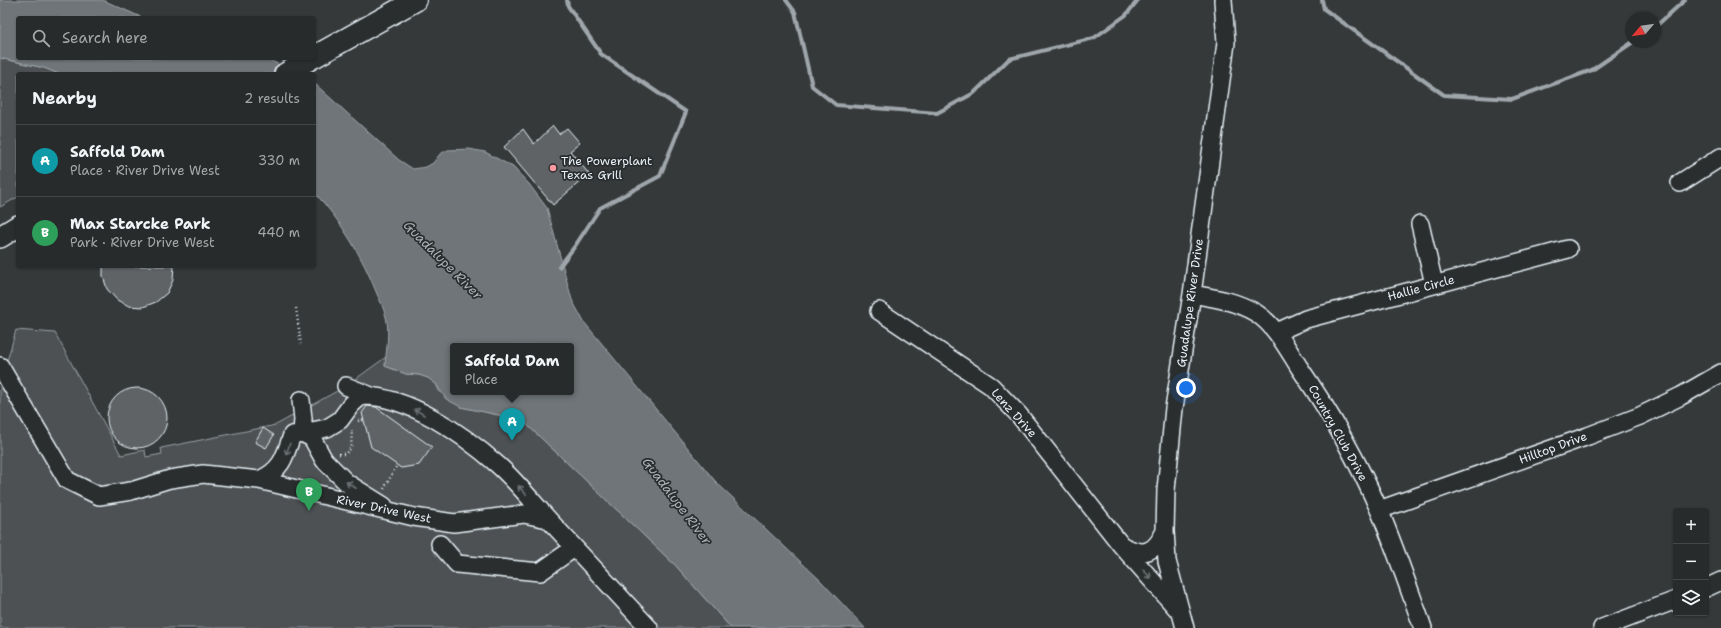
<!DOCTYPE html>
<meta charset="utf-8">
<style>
body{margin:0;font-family:"Shantell Sans",sans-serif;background:#303334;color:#f1f3f6}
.controls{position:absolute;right:12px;bottom:12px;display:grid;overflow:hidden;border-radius:4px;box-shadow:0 1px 3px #0004}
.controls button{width:36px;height:36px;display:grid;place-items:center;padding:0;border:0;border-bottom:1px solid #444748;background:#282b2c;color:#f1f3f6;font:20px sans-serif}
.compass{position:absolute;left:1625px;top:12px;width:36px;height:36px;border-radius:50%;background:#282b2c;box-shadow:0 1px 3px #0004;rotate:241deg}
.you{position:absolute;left:1186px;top:388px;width:14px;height:14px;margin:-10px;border:3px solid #fff;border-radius:50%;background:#1a73e8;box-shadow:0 0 0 6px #1a73e833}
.badge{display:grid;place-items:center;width:26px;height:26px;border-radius:50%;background:#ff9aa2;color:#fff;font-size:13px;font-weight:700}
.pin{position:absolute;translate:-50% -33px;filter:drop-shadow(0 1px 2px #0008)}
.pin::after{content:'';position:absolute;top:21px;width:14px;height:12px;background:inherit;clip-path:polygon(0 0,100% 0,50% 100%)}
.popup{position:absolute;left:450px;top:343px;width:124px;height:52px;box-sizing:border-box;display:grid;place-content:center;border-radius:4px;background:#282b2c;filter:drop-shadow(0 1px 3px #0005);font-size:13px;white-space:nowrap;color:#a5a7a9}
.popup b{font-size:15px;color:#f1f3f6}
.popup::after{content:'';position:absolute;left:50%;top:100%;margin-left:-8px;border:8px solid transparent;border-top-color:#282b2c}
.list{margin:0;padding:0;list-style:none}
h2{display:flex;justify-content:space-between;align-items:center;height:52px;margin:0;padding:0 16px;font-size:17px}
h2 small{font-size:13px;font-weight:400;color:#a5a7a9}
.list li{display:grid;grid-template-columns:26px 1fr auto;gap:12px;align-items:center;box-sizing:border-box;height:72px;padding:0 16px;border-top:1px solid #444748}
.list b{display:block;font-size:15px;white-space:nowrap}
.list p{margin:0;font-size:13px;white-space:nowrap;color:#a5a7a9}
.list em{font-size:13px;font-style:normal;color:#a5a7a9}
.icon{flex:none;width:22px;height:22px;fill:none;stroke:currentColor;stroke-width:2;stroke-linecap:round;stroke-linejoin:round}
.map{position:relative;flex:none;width:1721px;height:628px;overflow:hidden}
.search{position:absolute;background:#282b2c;box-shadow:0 1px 3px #0004;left:16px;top:16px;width:300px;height:44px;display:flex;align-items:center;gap:10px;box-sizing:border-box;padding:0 14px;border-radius:4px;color:#a5a7a9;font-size:15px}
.panel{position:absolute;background:#282b2c;box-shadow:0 1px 3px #0004;left:16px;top:72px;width:300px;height:196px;border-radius:4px}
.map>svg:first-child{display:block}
.green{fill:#4d5152;stroke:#9aa1a5}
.water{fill:#707579;stroke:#a0a7ac;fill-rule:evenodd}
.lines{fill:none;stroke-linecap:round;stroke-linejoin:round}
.stream{stroke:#a0a7ac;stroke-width:4}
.building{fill:#5f6365;stroke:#e8f1f8}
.minor-casing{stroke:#e8f1f8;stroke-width:20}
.major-casing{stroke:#e8f1f8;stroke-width:24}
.path{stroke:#e8f1f8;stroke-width:2.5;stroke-dasharray:1 3;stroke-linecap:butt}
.minor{stroke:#2a2d2e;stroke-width:17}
.major{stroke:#2a2d2e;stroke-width:21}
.oneway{stroke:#6c7275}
.poi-dot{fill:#ff9aa2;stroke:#2a2d2e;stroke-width:1.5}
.labels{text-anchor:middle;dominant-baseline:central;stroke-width:3.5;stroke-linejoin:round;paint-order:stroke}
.poi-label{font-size:12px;fill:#e8f1f8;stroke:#2a2d2e;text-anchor:start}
.street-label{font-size:12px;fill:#e8f1f8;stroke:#2a2d2e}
.water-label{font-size:13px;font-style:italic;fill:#acb3b8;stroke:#2a2d2e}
</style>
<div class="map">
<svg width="1721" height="628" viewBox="0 0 1721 628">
<rect width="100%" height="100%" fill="#35393a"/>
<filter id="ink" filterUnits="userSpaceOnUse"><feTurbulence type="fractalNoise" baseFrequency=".025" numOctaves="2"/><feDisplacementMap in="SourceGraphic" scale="8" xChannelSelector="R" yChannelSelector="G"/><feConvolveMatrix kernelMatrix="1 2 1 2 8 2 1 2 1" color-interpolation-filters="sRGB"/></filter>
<g filter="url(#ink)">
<!-- green -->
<path class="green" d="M0 58 44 68 59 74H18V197L0 207Z
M16 330 55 333 121 455 145 450 146 457 162 454 161 448 276 425 346 386 386 357 385 366 406 374 419 375 428 378 436 384 439 391 461 407 522 420 676 566 731 628H0V371H4Z"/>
<!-- water -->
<path class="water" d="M0 0H103L143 18H18V58H266L297 74H59L44 68 0 58Z
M314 83 399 160 413 169 426 167 433 163 440 154 448 150 469 149 485 152 513 167 529 184 547 208 572 300 584 322 716 482 820 580 865 628H731L676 566 522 420 461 407 446 399 436 384 428 378 419 375 406 374 385 366C386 351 390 332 386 317 384 309 380 301 377 294 362 256 342 222 314 192ZM453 346H571V392H453Z"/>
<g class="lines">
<!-- stream -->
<path class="stream" d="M786 0 795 12 812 86 836 105 937 113 974 93 1009 59 1094 38 1126 15 1138 0
M1322 0 1324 9 1444 95 1512 99 1592 70 1633 42
M1655 27 1685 0
M559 267 575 246 600 208 660 176 686 112 601 54 568 6 567 0"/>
</g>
<!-- building -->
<path class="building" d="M553 126 559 134 567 128 580 143 570 151 589 174 553 205 504 147 523 129 534 144Z
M103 266H174L173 280 167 293 156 302 143 307 129 306 117 300 107 289 103 276Z
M107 418a30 30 0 1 1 60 0a30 30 0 1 1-60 0Z
M367 406 376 407 432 447 419 465 401 468 371 447 362 413Z
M263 428 274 435 266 448 255 442Z"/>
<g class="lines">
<defs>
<path id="minor" d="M1680 183 1721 157
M1420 224 1434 284
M1192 294C1215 298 1236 301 1256 313 1275 325 1287 348 1299 367 1330 412 1358 461 1380 512 1396 550 1409 589 1423 628
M879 311 991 386 1019 415 1121 545 1178 610
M1277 332 1306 319 1568 249
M0 366 67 480 99 496 131 491 170 479 203 474 259 480 414 517 454 523 524 514 548 519 649 628
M346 386 371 396
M301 400 303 419 302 433 312 438 324 460 347 483 384 506
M259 480C281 471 285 457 292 435L327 428 340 420 351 405 361 396C408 395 464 435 498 465 516 481 532 501 548 519
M1379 510 1588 436 1640 416 1681 396 1721 373
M440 544 457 564 540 572 574 548
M1121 545C1144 557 1154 554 1165 531
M1706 588 1721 581
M1185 628 1167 561 1165 531 1166 490 1174 408 1192 294 1226 43 1223 0
M1602 628 1676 600"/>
<path id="major" d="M314 57 416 0
M285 74 312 58
M0 237 18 226"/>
</defs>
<!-- minor casing -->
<use href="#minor" class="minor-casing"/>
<!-- major casing -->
<use href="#major" class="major-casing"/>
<!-- path -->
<path class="path" d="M296 308 301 344
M358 421 364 420
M339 454H345L351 448 352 430
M384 489 397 465"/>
<!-- minor -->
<use href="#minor" class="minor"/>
<!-- major -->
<use href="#major" class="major"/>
</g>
<!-- one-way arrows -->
<defs><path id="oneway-shaft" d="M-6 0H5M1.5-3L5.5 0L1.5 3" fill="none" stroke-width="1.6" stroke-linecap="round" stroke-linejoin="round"/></defs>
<g class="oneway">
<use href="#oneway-shaft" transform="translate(419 412) rotate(-150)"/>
<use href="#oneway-shaft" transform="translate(288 449) rotate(109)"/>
<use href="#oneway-shaft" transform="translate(351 485) rotate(-147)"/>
<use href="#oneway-shaft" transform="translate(522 490) rotate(-133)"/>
<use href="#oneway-shaft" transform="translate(1147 574) rotate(48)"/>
</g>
</g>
<!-- markers -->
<circle class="poi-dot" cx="553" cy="168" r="4"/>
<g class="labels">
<!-- poi labels -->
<g class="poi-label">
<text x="561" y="161">The Powerplant<tspan x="561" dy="14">Texas Grill</tspan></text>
</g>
<!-- street labels -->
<g class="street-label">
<text transform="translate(1421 288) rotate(-15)">Hallie Circle</text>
<text transform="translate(1190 303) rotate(-82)">Guadalupe River Drive</text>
<text transform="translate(1014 413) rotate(48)">Lenz Drive</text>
<text transform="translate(1338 433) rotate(61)">Country Club Drive</text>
<text transform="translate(1553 448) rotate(-20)">Hilltop Drive</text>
<text transform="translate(384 509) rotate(12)">River Drive West</text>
</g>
<!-- water labels -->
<g class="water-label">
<text transform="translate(443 260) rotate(45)">Guadalupe River</text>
<text transform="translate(677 501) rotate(53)">Guadalupe River</text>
</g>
</g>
</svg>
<div class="controls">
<button>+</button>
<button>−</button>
<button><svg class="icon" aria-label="layers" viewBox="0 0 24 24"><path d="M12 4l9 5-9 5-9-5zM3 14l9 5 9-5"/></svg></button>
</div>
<svg class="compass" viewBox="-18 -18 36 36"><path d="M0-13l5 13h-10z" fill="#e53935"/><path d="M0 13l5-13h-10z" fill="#a5a7a9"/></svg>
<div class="you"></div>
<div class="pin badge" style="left:512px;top:441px;background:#0f9aa8">A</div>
<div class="popup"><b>Saffold Dam</b>Place</div>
<div class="pin badge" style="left:309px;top:511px;background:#2e9e5b">B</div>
<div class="search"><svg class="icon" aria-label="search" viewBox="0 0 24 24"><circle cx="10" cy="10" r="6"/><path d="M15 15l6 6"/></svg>Search here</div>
<section class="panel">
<h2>Nearby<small>2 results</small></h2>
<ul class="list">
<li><span class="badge" style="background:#0f9aa8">A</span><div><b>Saffold Dam</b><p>Place · River Drive West</p></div><em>330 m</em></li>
<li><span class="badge" style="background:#2e9e5b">B</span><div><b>Max Starcke Park</b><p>Park · River Drive West</p></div><em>440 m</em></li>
</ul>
</section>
</div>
